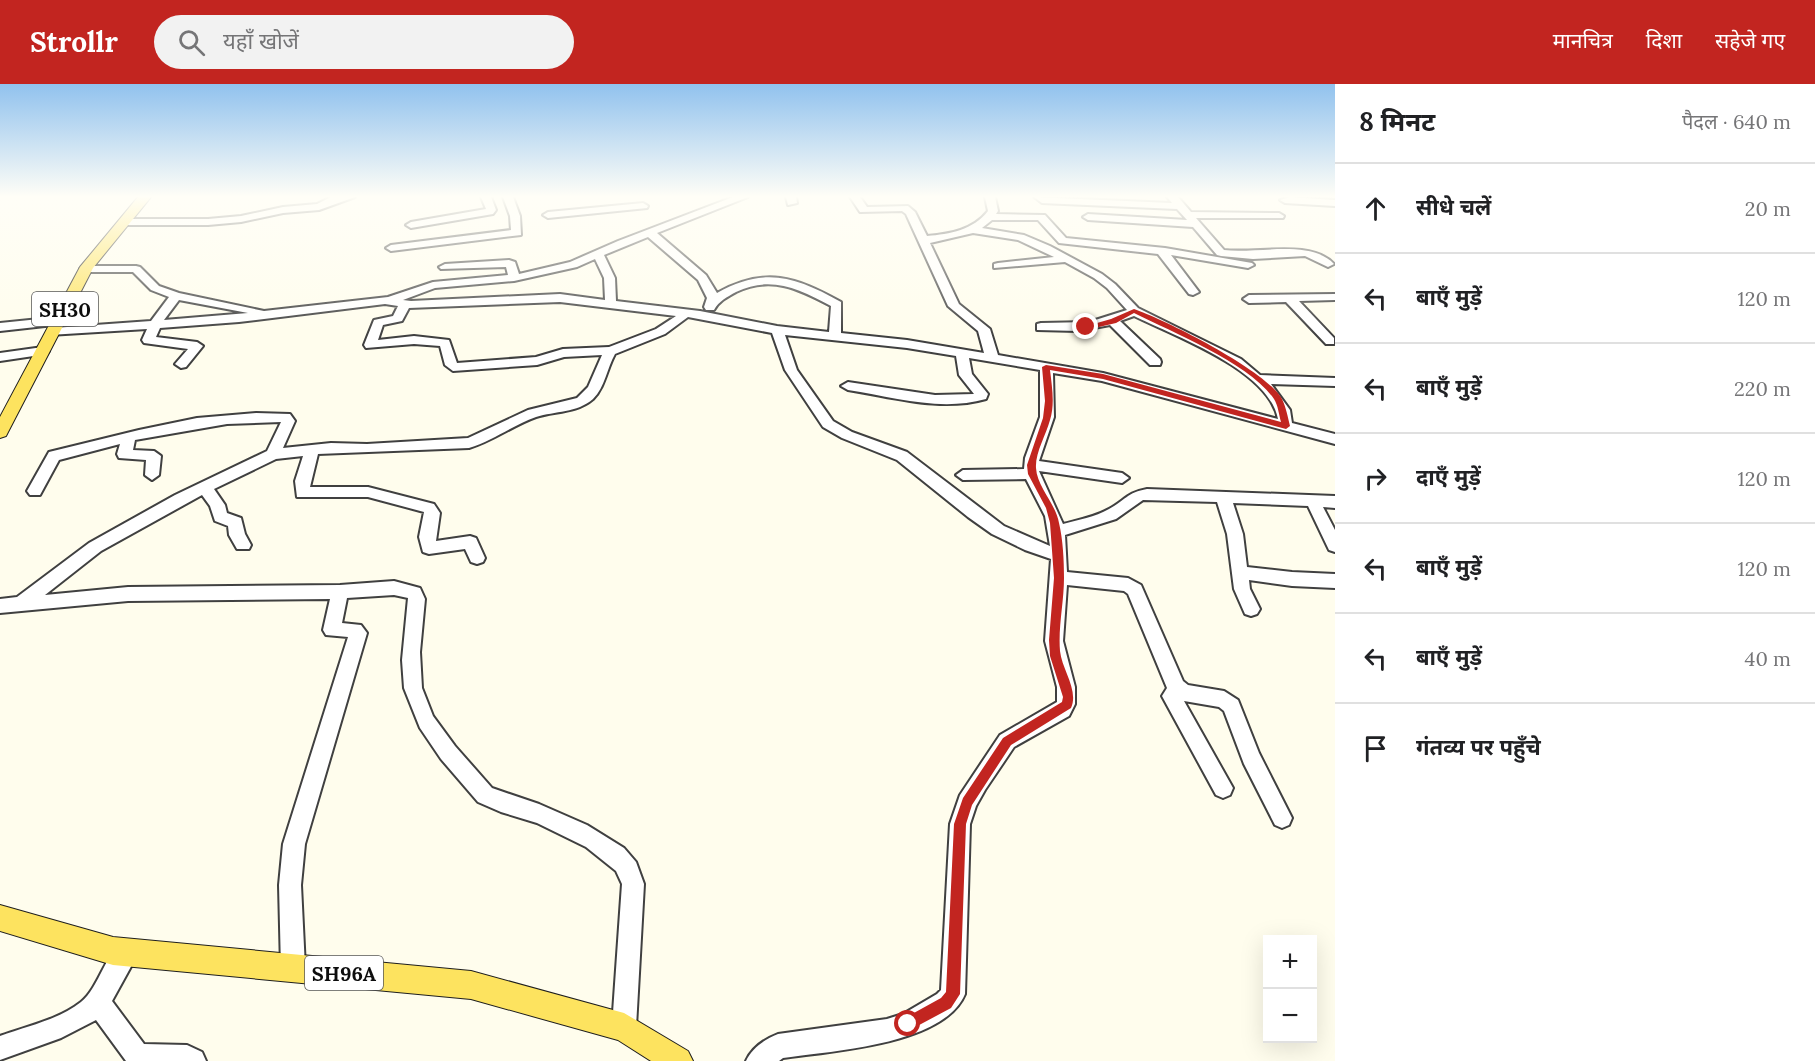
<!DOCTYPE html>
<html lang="hi">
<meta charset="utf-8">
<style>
body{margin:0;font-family:Lora,"Noto Sans Devanagari",serif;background:#f2f2f2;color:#202124}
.controls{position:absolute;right:18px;bottom:18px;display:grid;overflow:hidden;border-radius:0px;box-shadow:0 6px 24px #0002}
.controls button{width:54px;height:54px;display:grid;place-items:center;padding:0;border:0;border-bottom:2px solid #e0e0e0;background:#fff;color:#202124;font:30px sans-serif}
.stop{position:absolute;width:18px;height:18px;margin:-14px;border:4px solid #c22520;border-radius:50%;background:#fff}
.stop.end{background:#c22520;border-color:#fff;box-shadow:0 2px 6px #0008}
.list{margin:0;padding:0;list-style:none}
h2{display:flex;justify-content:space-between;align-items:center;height:78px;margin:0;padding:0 24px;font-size:26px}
h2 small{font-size:20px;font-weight:400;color:#757577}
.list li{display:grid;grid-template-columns:39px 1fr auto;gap:18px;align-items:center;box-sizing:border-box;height:90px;padding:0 24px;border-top:2px solid #e0e0e0}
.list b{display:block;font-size:22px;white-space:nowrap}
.list em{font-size:20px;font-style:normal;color:#757577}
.icon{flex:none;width:33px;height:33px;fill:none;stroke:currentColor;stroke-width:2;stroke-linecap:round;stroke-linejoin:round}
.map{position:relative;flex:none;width:1335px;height:977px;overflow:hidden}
header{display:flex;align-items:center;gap:36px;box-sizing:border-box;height:84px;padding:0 30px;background:#c22520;color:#fff}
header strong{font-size:28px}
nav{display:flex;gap:33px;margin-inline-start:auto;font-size:21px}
.search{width:420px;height:54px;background:#f2f2f2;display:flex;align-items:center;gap:15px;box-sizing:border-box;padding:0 21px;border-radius:33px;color:#757577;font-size:22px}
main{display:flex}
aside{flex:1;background:#fff}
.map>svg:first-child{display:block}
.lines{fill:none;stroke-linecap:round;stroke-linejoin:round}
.minor-casing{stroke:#404040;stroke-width:4}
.major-casing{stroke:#1e1e1e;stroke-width:2}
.minor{fill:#fff;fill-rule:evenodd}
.major{fill:#fde35f;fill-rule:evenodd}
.route{fill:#c22520}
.labels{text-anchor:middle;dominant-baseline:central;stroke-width:6;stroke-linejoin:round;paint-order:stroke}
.shield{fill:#fff;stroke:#565656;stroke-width:1.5}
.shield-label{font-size:20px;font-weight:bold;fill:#0d0d0d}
</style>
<header>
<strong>Strollr</strong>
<div class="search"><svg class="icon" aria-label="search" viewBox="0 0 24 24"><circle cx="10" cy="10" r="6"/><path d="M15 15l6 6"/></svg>यहाँ खोजें</div>
<nav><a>मानचित्र</a><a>दिशा</a><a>सहेजे गए</a></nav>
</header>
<main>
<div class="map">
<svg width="1335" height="977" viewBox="0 0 1335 977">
<rect width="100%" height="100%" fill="#fffded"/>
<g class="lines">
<defs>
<path id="minor" d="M331 113H355L319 126 283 129 241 138 208 141H125L120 138 125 135H208L241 132 283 123 317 120Z
M481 113H491L496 126 493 130 411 144 406 141 411 138 486 125Z
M503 113H513L520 132 521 151 391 167 386 164 391 161 511 146 510 132Z
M733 113H748L657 149 706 191 717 209C765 182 796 193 841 218V249L907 256 984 269 978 247 948 222 906 130 902 127 860 128 850 113H860L867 123 908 122 915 128 927 152C950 150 973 146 988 127L985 113H995L998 127 996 130 1045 131 1066 154 1165 164 1252 179 1254 181 1248 184 1171 171 1199 208 1193 211 1189 210 1158 170 1059 159 1038 136H992L982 144 1024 151 1050 162 1102 190 1115 200 1138 224 1241 275 1260 291 1335 294V302L1271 300 1290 326 1292 339 1335 350V360L1102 297 1053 289 1054 333 1039 377 1122 389 1129 394 1122 399 1039 387 1063 440C1078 436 1095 433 1109 425 1124 417 1128 408 1147 405L1335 412V424L1323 423 1335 446V468L1329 466 1308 422 1233 419 1243 450 1247 483 1292 488 1335 490V504L1292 502 1249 496 1250 505 1260 525 1257 530 1251 532 1245 530 1234 505 1227 450 1217 418 1143 416 1116 435 1065 451 1067 488 1128 494 1141 501 1183 597 1188 601 1224 607 1238 616 1259 669 1292 734 1289 741 1282 744 1275 741 1244 680 1224 627 1219 623 1184 617 1233 704 1230 711 1223 714 1216 711 1162 612 1167 604 1128 510 1124 507 1067 501 1063 557 1075 603V620L1069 632 1014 663 985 706 976 722 970 740 965 910C944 961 831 967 783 974L779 977H746C752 964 765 955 778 950L887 935 903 930 937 910 941 906 950 740 960 711 1000 651 1057 618V603L1045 557 1051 475 1025 466 992 450 968 433 897 376 842 354 823 343 785 286 772 249 688 233 665 250 615 270C607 284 605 303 593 315 577 329 555 327 536 333 513 341 493 357 469 364L318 370 310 403H368L434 420 440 429 436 457 470 452 476 454 485 474 483 478 477 480 471 478 465 465 429 470 423 468 419 453 424 428 368 413H297L295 397 303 372 276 375 214 405 225 421 227 429 241 434 245 450 251 461 249 465H237L229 451 228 442 215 437 210 422 202 411 101 467 45 511 128 503 340 501 394 497 420 504 425 515 420 568 422 604 433 632 455 662 492 704 539 720 587 741 624 764 636 778 644 800 636 943 633 952 624 955 615 952 612 943 622 800 616 787 586 763 537 739 501 728 478 718 441 675 420 644 404 604 402 576 408 514 394 511 347 514 342 539 361 541 367 549 305 760 301 801 305 884 301 892 293 896 285 892 281 884 279 801 283 760 348 553 326 551 323 546 330 515 128 517 0 529V515L17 513 89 459 175 411 267 367 281 338 227 340 135 356 133 366 154 367 161 372 159 391 152 396 145 391 146 376 119 374 117 370 120 360 59 376 40 411H30L27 407 49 368 139 346 197 334 256 329 290 330 295 337 283 364 331 359 367 360 468 354 528 326 577 314 588 303 602 271 564 273 537 281 453 287 445 281 440 262 414 260 366 264 364 261 374 236 393 232 398 222 385 220 239 238 160 244 156 253 197 258 203 262 186 283 181 284 175 280 188 265 144 259 142 256 147 245 49 251 47 248 53 244 151 237 169 213 151 206 133 188H86L80 185 86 182H136L140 183 159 202 179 209 264 227 388 213 433 198 508 191 506 183 441 185 439 183 445 180 509 176 515 178 519 190 570 178 618 157ZM973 149 1018 156 1054 173 998 179 994 180V184L1065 178 1094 194 1107 204 1127 226 1089 238 1041 239 1037 240V246L1078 247 1110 241 1150 281H1160L1161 278 1160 275 1120 237 1134 232C1175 252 1269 286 1278 335L1103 289 998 271 990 245 959 220 930 159ZM648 153 698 196 707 214 704 223 706 226H714C719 217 727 213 736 208 771 191 799 205 831 222L829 248 777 242 700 227 616 217 615 194 604 171ZM595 175 604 194 605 216 560 210 411 217 403 216 435 204 514 197 577 183ZM179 216 248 229 164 236ZM560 218 676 232 656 245 609 263 563 265 536 273 457 279 449 256 414 252 378 256 383 241 402 237 409 224ZM785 251 907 264 956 272 959 291 974 310 935 311 848 298 841 302 848 306C894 313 940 328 986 315L988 310 972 290 969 274 1040 286V333L1025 374 1024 385 963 386 956 391 963 396 1026 395 1045 432 1050 462 1004 442 907 368 852 348 833 337 797 286Z
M786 113H796L797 119 788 121Z
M1034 113 1172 119 1167 113H1178L1191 128 1279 129 1284 132 1283 134H1196L1224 166C1257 170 1311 155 1334 180L1328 183 1305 172 1253 175 1221 172 1217 171 1193 143 1088 136 1083 133 1088 130 1187 136 1177 125 1042 119Z
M1290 113 1335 116V122L1285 119 1280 116Z
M643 119 648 122 647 124 548 134 543 131 548 128Z
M1335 210V216L1299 217 1334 254V260H1326L1286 218 1249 219 1243 215 1249 211Z
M59 233 65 237 63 240 0 247V239Z
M43 263 47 264 49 267 47 270 0 277V269Z
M127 856 135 860 139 868 112 917 144 960 187 961 202 968 206 977H126L96 936 61 954 0 976V952C27 942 58 936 81 918 100 903 106 865 127 856Z"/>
<path id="major" d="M138 113H151L93 184 8 348 6 352 0 354V333L80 183Z
M0 821 113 853 471 887 624 929 688 967 693 977H651L618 956 471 915 113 881 0 847Z"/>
</defs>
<!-- minor casing -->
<use href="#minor" class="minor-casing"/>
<!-- major casing -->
<use href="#major" class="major-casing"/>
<!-- minor -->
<use href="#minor" class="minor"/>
<!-- major -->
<use href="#major" class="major"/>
</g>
<!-- sky -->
<linearGradient id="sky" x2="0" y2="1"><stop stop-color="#91c2ee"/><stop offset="0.45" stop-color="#fffef7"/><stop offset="1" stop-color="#fffef7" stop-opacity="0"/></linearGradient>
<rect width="1335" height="250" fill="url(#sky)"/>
<!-- route -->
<path class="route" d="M1134 225C1166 236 1267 287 1282 315 1286 323 1288 334 1290 342L1286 345 1103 295 1050 286C1052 303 1055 320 1050 336 1046 351 1035 369 1036 384 1037 403 1056 420 1059 439 1063 456 1064 476 1064 494 1064 518 1058 543 1060 567 1062 586 1079 606 1071 624L1011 661 972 721 966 740 960 910 951 924 908 947 903 945 901 940 903 935 941 914 946 908 954 740 963 714 1003 654 1062 618 1063 613 1050 572 1049 556 1054 494 1050 439 1046 424 1028 390 1027 381 1043 334 1045 317 1042 283 1046 281 1103 290 1281 338C1279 331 1278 321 1274 315 1249 279 1174 249 1134 229L1116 239 1086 246 1083 243 1111 235Z"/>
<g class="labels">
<!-- shield labels -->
<g class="shield">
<rect x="32" y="208" width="66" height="34" rx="4.5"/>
<rect x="305" y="872" width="78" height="34" rx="4.5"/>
</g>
<g class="shield-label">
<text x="65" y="225">SH30</text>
<text x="344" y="889">SH96A</text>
</g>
</g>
</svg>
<div class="controls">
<button>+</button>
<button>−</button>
</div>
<div class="stop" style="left:908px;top:940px"></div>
<div class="stop end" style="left:1086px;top:243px"></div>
</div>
<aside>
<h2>8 मिनट<small>पैदल · 640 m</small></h2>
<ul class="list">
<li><svg class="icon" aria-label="ahead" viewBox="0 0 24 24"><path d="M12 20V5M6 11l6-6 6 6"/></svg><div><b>सीधे चलें</b></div><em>20 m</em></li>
<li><svg class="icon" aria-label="left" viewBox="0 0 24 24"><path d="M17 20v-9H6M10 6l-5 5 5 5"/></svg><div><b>बाएँ मुड़ें</b></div><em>120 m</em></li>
<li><svg class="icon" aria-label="left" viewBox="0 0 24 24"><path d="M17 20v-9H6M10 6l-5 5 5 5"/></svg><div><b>बाएँ मुड़ें</b></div><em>220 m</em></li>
<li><svg class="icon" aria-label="right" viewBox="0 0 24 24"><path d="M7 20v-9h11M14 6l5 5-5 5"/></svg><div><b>दाएँ मुड़ें</b></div><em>120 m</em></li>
<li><svg class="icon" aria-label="left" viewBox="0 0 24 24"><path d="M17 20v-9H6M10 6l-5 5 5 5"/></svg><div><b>बाएँ मुड़ें</b></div><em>120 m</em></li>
<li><svg class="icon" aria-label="left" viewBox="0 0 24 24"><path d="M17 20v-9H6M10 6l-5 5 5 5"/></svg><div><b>बाएँ मुड़ें</b></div><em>40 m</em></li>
<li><svg class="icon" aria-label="arrive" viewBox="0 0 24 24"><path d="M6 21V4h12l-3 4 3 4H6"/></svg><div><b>गंतव्य पर पहुँचे</b></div></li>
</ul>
</aside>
</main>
